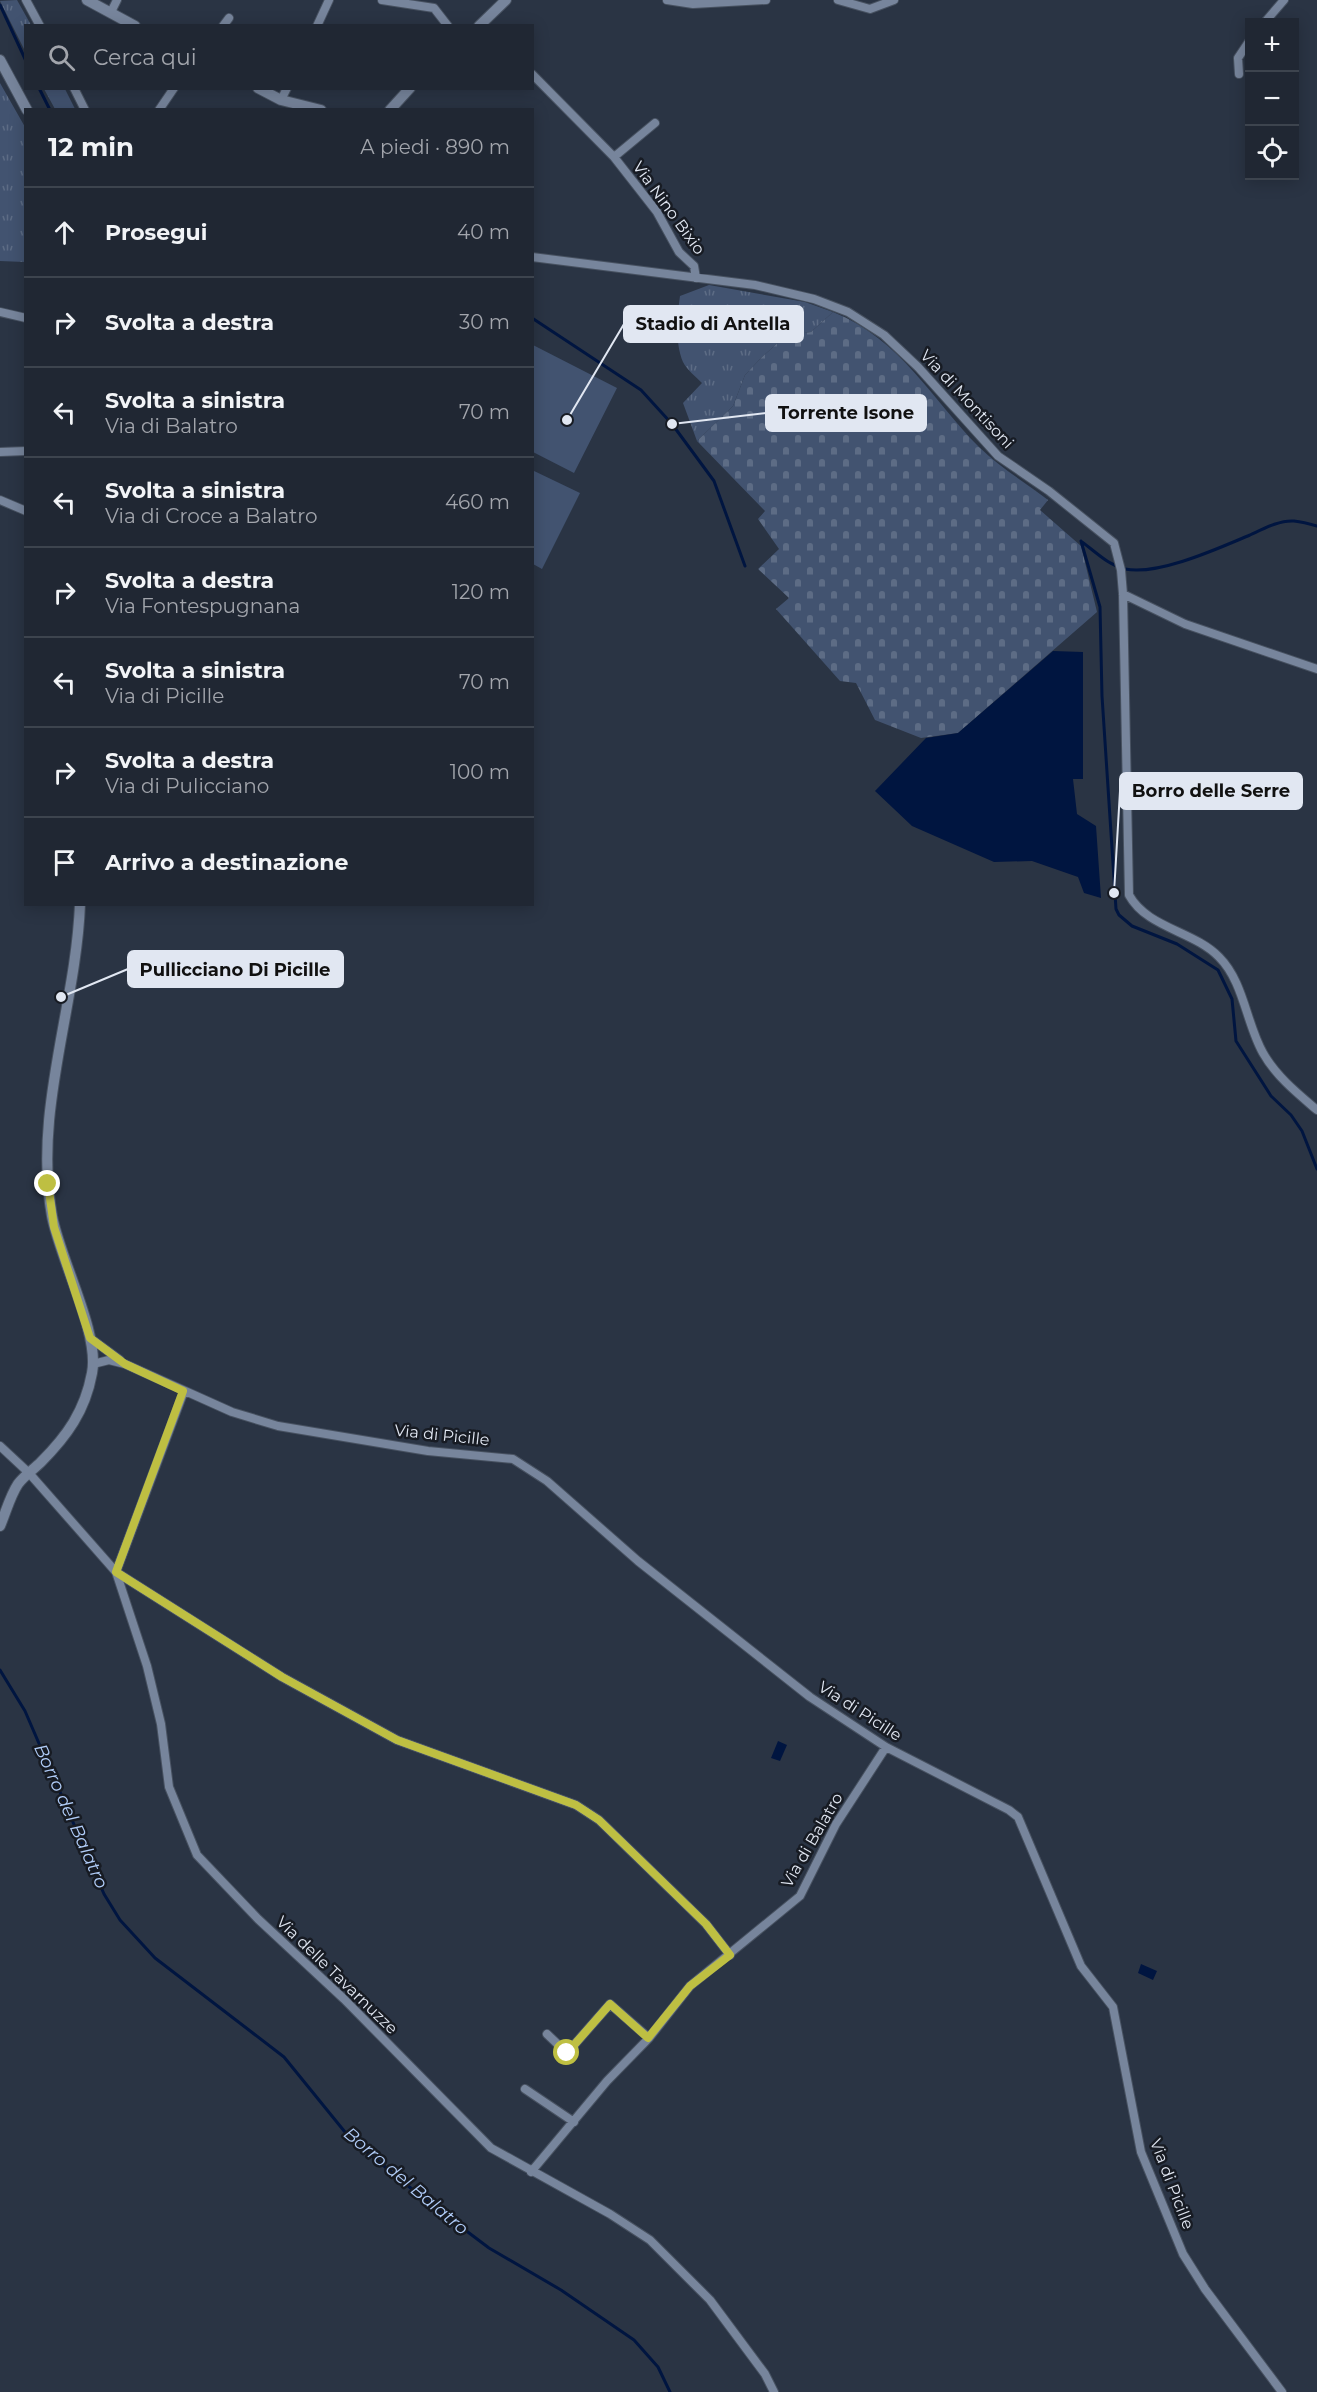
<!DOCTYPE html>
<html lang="it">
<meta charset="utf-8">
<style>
body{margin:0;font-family:Montserrat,sans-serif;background:#282f3b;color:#f1f3f6}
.controls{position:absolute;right:18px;top:18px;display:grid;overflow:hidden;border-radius:0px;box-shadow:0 3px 15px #0003}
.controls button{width:54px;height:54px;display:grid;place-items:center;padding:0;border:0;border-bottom:2px solid #3d444e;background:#202733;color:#f1f3f6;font:30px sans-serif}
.stop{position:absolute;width:18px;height:18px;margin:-14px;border:4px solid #bebf42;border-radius:50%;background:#fff}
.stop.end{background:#bebf42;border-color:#fff;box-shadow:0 2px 6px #0008}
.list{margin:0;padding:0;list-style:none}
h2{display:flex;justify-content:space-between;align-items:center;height:78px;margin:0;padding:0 24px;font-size:26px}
h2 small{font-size:20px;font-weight:400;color:#a2a5ac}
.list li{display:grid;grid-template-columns:39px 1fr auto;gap:18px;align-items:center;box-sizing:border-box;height:90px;padding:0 24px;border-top:2px solid #3d444e}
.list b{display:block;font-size:22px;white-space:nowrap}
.list p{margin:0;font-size:20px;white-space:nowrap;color:#a2a5ac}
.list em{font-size:20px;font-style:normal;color:#a2a5ac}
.icon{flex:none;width:33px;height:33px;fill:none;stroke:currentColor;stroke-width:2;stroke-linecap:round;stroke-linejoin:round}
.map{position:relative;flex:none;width:1317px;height:2392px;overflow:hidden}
.search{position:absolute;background:#202733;box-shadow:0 3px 15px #0003;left:24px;top:24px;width:510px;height:66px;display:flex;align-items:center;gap:15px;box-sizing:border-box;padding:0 21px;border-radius:0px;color:#a2a5ac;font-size:22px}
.panel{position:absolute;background:#202733;box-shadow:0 3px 15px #0003;left:24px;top:108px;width:510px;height:798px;border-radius:0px}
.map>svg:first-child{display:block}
.grass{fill:url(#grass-tufts)}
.cemetery{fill:url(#cemetery-stones)}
.pitch{fill:#425370}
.water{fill:#001540}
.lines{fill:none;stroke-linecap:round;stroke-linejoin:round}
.stream{stroke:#001540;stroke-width:3}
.minor-casing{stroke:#475160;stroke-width:10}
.tertiary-casing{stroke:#475160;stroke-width:12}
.minor{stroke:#77859c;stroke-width:8}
.tertiary{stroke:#77859c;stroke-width:10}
.route{stroke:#bebf42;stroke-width:8}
.labels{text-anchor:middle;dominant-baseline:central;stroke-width:5;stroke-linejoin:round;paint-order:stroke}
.street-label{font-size:16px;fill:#e1e7f2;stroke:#171b23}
.water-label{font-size:18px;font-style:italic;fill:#b0ccf8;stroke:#171b23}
.leader{fill:none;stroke:#e1e7f2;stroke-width:2}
.callout-dot{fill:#e1e7f2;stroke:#171b23;stroke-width:2}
.callout{fill:#e1e7f2;stroke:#e1e7f2;stroke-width:2}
.callout-label{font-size:18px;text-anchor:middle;font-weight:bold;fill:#111}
</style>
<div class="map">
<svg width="1317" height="2392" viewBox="0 0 1317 2392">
<defs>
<pattern id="grass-tufts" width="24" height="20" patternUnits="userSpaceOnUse" patternTransform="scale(1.5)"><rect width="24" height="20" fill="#425370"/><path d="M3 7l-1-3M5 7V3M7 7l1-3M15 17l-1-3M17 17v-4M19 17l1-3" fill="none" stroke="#5d6c85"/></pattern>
<pattern id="cemetery-stones" width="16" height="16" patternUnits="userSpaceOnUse" patternTransform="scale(1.5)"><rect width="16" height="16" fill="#425370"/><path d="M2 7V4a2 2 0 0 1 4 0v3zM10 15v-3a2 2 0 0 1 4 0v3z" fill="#5d6c85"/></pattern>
</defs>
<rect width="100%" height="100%" fill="#2a3444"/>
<!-- grass -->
<path class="grass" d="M17 0 31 25 26 26 25 51 0 1Z
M0 83 25 127V262L0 261Z
M44 89H65L75 109H55Z
M709 285 805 302 833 312 811 332 791 335 782 339 761 358 745 375 733 406 697 441 683 403 702 383C696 377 687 370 683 362 675 343 677 317 680 296Z"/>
<!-- cemetery -->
<path class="cemetery" d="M833 312C902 340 931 399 979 447 999 467 1026 483 1048 500L1040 510 1081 546 1097 612 958 733 921 738 875 720 856 683 840 681 776 609 789 598 758 569 779 549 758 519 765 511 697 441 733 406 745 375 761 358 782 339 791 335 811 332Z"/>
<!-- pitch -->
<path class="pitch" d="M533 345 617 388 574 473 533 452Z
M532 470 580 493 542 569 533 564Z"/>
<!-- water -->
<path class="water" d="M1053 651 1083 652V779H1073L1077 814 1096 826 1101 898 1084 893 1078 877 1032 861 994 862 912 826 875 791 926 738 958 733Z
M778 1741 787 1745 780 1761 771 1758Z
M1141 1964 1157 1971 1153 1980 1138 1973Z"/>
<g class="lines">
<!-- stream -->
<path class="stream" d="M0 5 26 61
M39 88 50 110
M532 318 641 390 672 424 714 481 745 566
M1081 541 1100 607 1102 696 1116 909 1119 915 1132 926 1177 944 1218 970 1232 999 1236 1041 1271 1096 1291 1115 1302 1131 1317 1169
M1082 542C1096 552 1108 565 1125 569 1158 576 1219 548 1250 535 1263 529 1279 520 1294 521 1302 522 1310 524 1317 526
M0 1670 25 1711 104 1894 120 1920 155 1958 284 2057 349 2137 424 2199 489 2248 561 2290 634 2340 658 2367 670 2392"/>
<defs>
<path id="minor" d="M26 0 40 26
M382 0 434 8 448 26
M667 0 693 4 766 0
M838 0 870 9 894 0
M111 12 117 0
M1265 22 1284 0
M223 26 229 18
M317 26 329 0
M532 74 614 157 657 212 679 252 694 266 696 278
M1239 74 1238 58 1250 40
M74 88 85 110
M281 100 287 88
M159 110 174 88
M614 157 655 123
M532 257 755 285 814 299 848 312 884 335 918 367 998 456 1049 491 1114 543 1121 570 1123 594 1129 895C1147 928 1194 931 1219 957 1244 982 1246 1023 1263 1053 1276 1076 1297 1093 1317 1110
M0 312 26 318
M0 452 26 451
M0 500 26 511
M1123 594 1185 624 1317 669
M90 1338 120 1360
M93 1364 109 1360 125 1364 232 1412 278 1426 428 1451 513 1459 547 1481 638 1561 810 1697 886 1747 1009 1810 1018 1817 1081 1966 1113 2007 1141 2152 1183 2254 1205 2289 1282 2392
M0 1446 29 1473 116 1572 147 1666 161 1724 169 1787 197 1855 258 1919 344 1999 491 2148 610 2214 650 2240 710 2300 765 2374 774 2392
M116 1572 282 1677 397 1740 576 1805 599 1820 706 1924 730 1955
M116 1572 184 1391
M547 2034 567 2053 610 2004 649 2038
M525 2089 574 2122
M531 2172 607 2081 649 2038 690 1986 800 1896 836 1824 886 1747"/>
<path id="tertiary" d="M87 0 135 26
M479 26 506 0
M0 60 27 110
M258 88 281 100 321 110
M390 110 410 88
M0 1526C6 1512 10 1496 18 1484 24 1476 34 1469 41 1462 67 1436 85 1411 92 1373 100 1334 60 1259 52 1216 33 1111 76 1008 80 904"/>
</defs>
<!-- minor casing -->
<use href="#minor" class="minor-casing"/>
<!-- tertiary casing -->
<use href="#tertiary" class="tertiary-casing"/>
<!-- minor -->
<use href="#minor" class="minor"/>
<!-- tertiary -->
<use href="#tertiary" class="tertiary"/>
</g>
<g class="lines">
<!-- route -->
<path class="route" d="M48 1184 54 1227 90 1338 125 1364 183 1391 116 1572 282 1677 397 1740 576 1805 599 1820 706 1924 730 1955 690 1986 648 2038 610 2004 567 2053"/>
</g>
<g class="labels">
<!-- street labels -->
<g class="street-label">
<text transform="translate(669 208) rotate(54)">Via Nino Bixio</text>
<text transform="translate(967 399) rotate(47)">Via di Montisoni</text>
<text transform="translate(442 1435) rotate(6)">Via di Picille</text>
<text transform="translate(860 1711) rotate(33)">Via di Picille</text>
<text transform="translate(812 1840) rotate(-60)">Via di Balatro</text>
<text transform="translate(337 1975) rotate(44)">Via delle Tavarnuzze</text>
<text transform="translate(1172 2184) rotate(69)">Via di Picille</text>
</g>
<!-- water labels -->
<g class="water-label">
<text transform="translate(71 1816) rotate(66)">Borro del Balatro</text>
<text transform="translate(406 2181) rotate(40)">Borro del Balatro</text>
</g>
</g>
<!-- callouts -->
<path class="leader" d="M567 420L624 324M672 424L766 413M1114 893L1120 791M61 997L128 969"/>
<g class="callout-dot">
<circle cx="567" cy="420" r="6"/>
<circle cx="672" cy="424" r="6"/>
<circle cx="1114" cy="893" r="6"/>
<circle cx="61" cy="997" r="6"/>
</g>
<g class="callout">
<rect x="624" y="306" width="179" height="36" rx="6"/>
<rect x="766" y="395" width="160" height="36" rx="6"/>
<rect x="1120" y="773" width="182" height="36" rx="6"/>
<rect x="128" y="951" width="215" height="36" rx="6"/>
</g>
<g class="callout-label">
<text x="713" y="330">Stadio di Antella</text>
<text x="846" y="419">Torrente Isone</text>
<text x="1211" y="797">Borro delle Serre</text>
<text x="235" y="976">Pullicciano Di Picille</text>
</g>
</svg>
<div class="controls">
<button>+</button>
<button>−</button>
<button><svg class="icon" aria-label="locate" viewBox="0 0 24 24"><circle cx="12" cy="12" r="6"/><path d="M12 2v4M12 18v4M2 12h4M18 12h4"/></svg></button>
</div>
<div class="stop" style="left:567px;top:2053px"></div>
<div class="stop end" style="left:48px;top:1184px"></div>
<div class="search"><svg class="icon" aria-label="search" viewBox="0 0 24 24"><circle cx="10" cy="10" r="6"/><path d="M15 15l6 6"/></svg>Cerca qui</div>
<section class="panel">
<h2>12 min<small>A piedi · 890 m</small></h2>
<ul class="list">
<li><svg class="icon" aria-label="ahead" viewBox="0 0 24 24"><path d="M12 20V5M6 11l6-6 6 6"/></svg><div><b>Prosegui</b></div><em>40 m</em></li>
<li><svg class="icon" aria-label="right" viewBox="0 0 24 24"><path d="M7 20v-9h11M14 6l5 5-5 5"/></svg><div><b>Svolta a destra</b></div><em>30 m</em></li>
<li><svg class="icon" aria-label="left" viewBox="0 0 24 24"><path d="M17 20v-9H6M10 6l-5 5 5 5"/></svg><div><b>Svolta a sinistra</b><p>Via di Balatro</p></div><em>70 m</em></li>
<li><svg class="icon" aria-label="left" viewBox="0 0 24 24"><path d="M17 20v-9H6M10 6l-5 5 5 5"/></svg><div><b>Svolta a sinistra</b><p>Via di Croce a Balatro</p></div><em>460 m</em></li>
<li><svg class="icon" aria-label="right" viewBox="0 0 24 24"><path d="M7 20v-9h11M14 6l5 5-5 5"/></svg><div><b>Svolta a destra</b><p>Via Fontespugnana</p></div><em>120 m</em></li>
<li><svg class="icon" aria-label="left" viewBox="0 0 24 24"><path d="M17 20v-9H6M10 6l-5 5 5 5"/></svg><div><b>Svolta a sinistra</b><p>Via di Picille</p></div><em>70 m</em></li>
<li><svg class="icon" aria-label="right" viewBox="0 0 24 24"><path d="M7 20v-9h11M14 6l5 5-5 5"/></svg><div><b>Svolta a destra</b><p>Via di Pulicciano</p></div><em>100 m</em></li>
<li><svg class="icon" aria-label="arrive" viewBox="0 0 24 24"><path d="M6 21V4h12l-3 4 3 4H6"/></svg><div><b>Arrivo a destinazione</b></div></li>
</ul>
</section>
</div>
